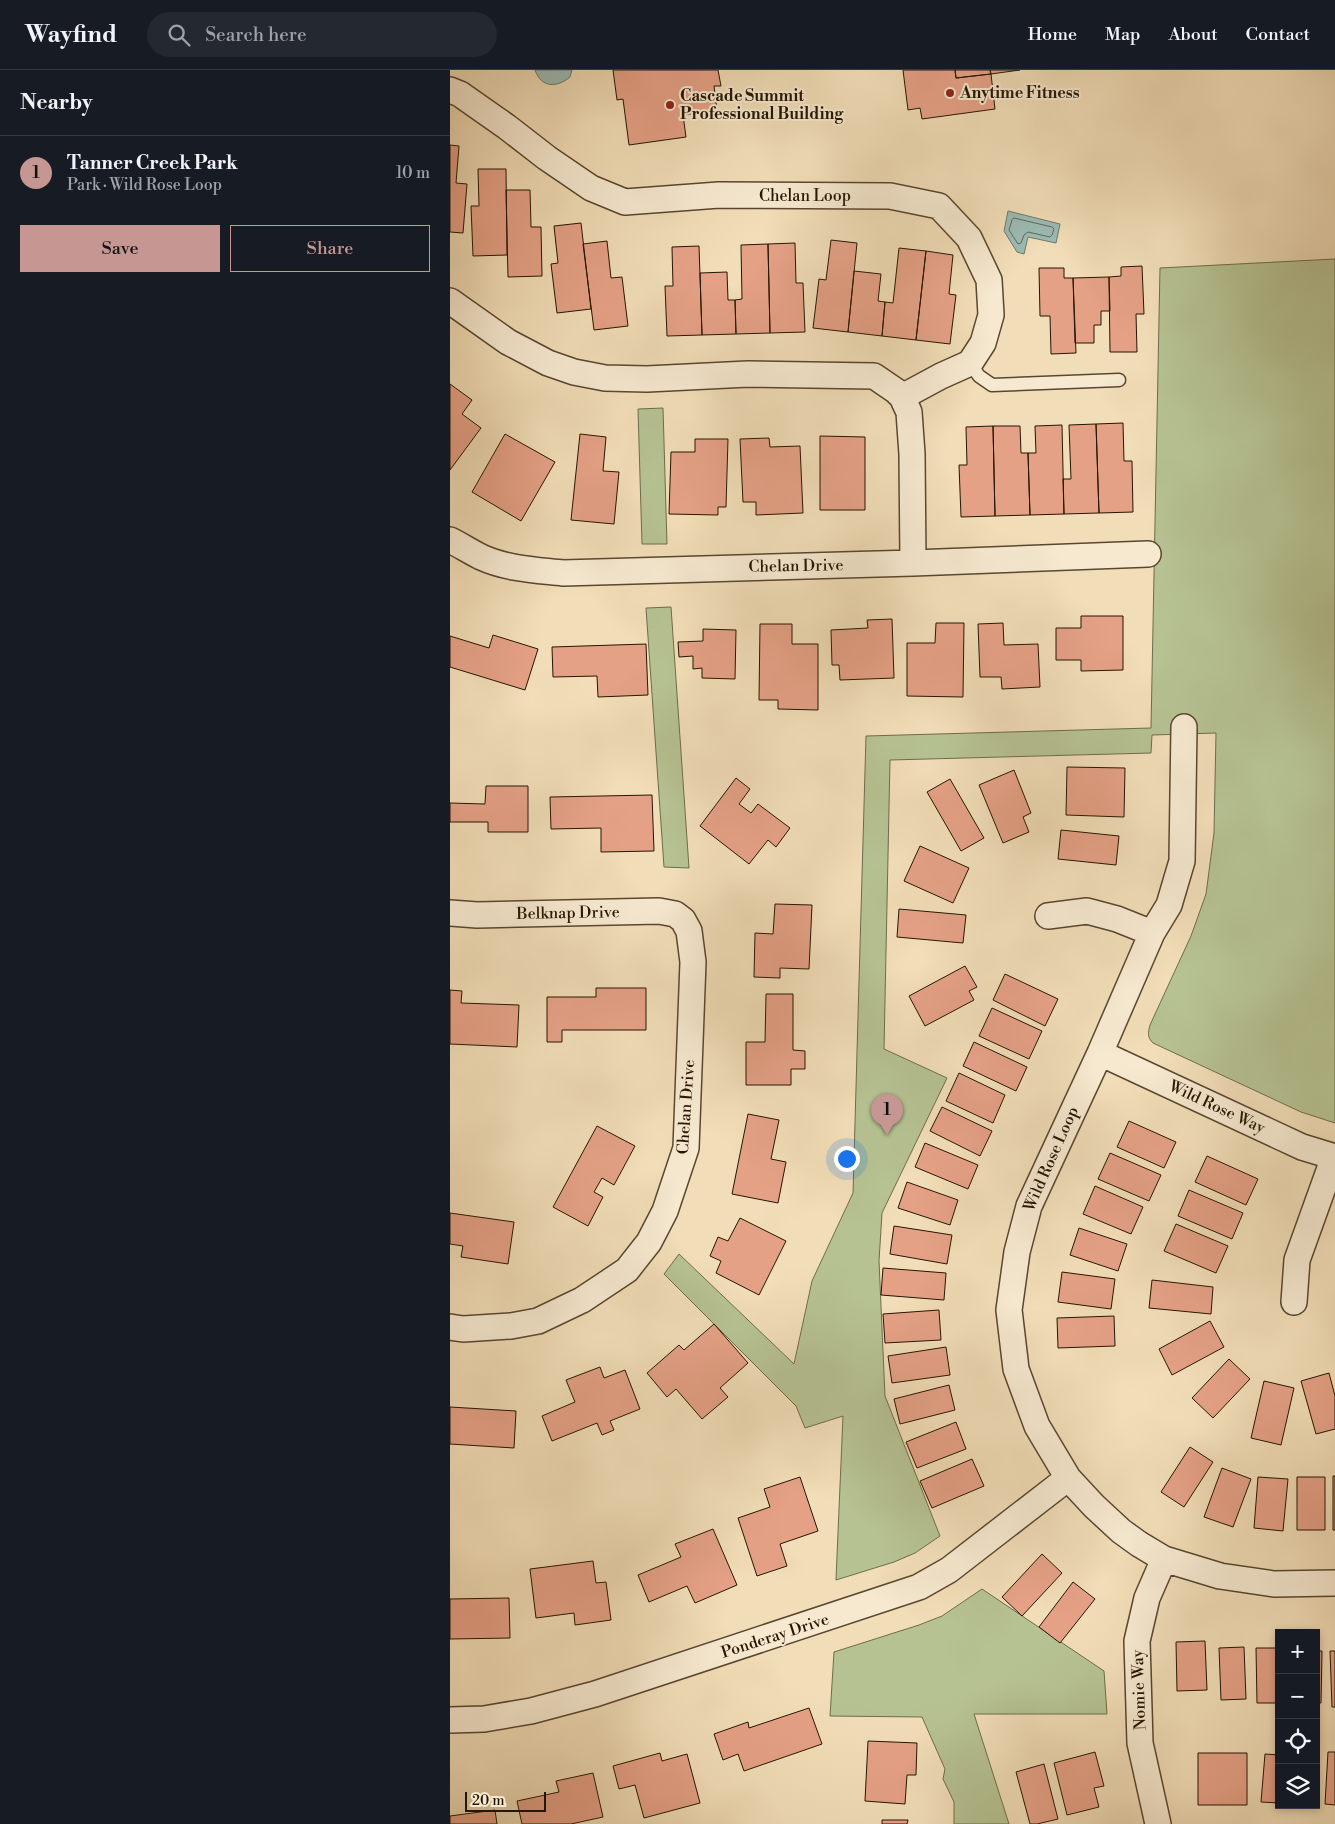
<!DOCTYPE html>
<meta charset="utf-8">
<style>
body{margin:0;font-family:"Libre Bodoni",serif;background:#242831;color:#f1f3f6}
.controls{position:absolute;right:15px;bottom:15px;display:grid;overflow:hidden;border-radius:0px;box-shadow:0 2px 8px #0003}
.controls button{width:45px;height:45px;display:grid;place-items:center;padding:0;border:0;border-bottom:1px solid #363941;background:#171b24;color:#f1f3f6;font:25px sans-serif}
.scale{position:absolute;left:15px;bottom:12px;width:81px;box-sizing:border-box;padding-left:5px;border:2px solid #261502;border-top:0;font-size:14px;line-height:18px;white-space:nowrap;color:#261502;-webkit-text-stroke:4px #f6e9d0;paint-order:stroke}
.you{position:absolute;left:396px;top:1088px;width:18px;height:18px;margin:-12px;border:4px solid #fff;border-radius:50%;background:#1a73e8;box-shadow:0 0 0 8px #1a73e833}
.badge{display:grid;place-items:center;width:32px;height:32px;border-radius:50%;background:#c59692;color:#111;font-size:16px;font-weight:700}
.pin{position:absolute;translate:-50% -41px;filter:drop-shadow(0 1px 2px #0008)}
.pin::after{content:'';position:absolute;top:26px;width:18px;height:15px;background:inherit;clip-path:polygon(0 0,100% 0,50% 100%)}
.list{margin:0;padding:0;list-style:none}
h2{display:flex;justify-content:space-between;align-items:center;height:65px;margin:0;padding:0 20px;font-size:21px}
h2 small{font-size:16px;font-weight:400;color:#9ea1a6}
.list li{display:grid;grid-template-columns:32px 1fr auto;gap:15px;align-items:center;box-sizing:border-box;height:75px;padding:0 20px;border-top:1px solid #363941}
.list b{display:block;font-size:19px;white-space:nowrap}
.list p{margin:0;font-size:16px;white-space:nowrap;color:#9ea1a6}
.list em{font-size:16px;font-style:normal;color:#9ea1a6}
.actions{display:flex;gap:10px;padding:15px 20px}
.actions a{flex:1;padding:11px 0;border:1px solid #c59692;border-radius:0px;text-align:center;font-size:18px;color:#c59692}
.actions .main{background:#c59692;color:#111}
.icon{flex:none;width:28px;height:28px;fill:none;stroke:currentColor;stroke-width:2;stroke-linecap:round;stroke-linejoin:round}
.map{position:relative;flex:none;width:885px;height:1754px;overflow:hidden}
header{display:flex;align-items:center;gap:30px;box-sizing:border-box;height:70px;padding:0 25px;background:#171b24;border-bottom:1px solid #363941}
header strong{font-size:24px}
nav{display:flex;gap:28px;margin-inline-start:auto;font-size:18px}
.search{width:350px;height:45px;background:#242831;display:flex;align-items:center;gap:12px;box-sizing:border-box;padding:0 18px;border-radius:28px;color:#9ea1a6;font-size:19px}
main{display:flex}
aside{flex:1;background:#171b24}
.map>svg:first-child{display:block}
.green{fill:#b6c292;stroke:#6e6c4a}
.water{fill:#9cbbb4;stroke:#6d796d}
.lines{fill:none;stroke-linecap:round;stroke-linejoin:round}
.shore{stroke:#61685b;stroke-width:1}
.building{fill:#e5a186;stroke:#261502}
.lane-casing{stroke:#59472f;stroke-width:15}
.street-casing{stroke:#59472f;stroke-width:28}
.lane{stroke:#f6e9d0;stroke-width:12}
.street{stroke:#f6e9d0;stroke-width:25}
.poi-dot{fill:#8f2418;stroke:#f6e9d0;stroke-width:2}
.labels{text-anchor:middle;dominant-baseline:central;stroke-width:4;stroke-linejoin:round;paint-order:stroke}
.poi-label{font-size:16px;font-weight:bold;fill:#261502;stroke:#f6e9d0;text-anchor:start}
.street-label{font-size:16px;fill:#261502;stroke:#f6e9d0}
</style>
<header>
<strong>Wayfind</strong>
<div class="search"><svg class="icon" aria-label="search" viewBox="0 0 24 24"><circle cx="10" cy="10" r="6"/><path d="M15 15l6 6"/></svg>Search here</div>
<nav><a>Home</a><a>Map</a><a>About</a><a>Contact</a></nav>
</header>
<main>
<aside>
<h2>Nearby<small></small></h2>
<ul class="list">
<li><span class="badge">1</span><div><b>Tanner Creek Park</b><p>Park · Wild Rose Loop</p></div><em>10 m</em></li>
</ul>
<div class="actions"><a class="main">Save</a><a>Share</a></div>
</aside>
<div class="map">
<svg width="885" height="1754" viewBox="0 0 885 1754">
<rect width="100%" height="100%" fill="#f1ddb7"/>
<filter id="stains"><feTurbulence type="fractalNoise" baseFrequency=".004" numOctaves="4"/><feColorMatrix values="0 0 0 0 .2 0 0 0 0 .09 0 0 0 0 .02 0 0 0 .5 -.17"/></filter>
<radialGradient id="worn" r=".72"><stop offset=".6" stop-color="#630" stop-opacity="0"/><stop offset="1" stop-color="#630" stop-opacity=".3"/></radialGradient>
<!-- green -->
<path class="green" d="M885 189V1053L851 1042 703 973C697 967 698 963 700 955L741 866 756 824 764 763 766 663 702 665 701 683 440 690 434 979 497 1008 432 1143 429 1191 435 1326 490 1466 465 1483 444 1492 386 1510 393 1346 355 1358 346 1336 214 1204 229 1184 344 1294 362 1211 403 1123 416 666 701 658 710 198Z
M213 338 217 474H192L188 339Z
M221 537 239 798 214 797 196 538Z
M532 1519 654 1601 657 1644H524L559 1754H504V1732L493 1709 495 1699 472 1647 380 1646 384 1582 469 1555 492 1546Z"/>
<!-- water -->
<path class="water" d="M85 0H122L120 7C107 18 91 18 85 0Z
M558 141 610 154 606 173 578 167 574 184 567 182 554 161Z"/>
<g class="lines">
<!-- shore -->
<path class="shore" d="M564 148 602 157 604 159 602 165 600 167 578 162 574 165 571 173 568 174 559 160 562 150Z"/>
</g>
<!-- building -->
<path class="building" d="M163 0H268L271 16H264L267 40 233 45 236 67 179 75 173 29 167 30Z
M453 0H505L506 8 541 4 545 39 472 49 470 38 458 40Z
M505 0H540L541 4 506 8Z
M540 0H570L541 4Z
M0 75 9 76 6 113 17 114 13 163 0 162Z
M28 99H56L57 185 23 186 21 136H29Z
M56 120H80L81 157H91L92 206 58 207Z
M131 153 141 239 107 243 101 194 108 193 104 156Z
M381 170 407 173 398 262 363 258 369 209 376 210Z
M157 171 161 208 172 207 178 256 144 260 133 174Z
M345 173 346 213H353L355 262 320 263 318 174Z
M318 174 320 263 286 264 285 230 292 229 291 175Z
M249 176 252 265 217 266 215 216H223L222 177Z
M449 178 476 181 466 270 432 266 435 232 443 233Z
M476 181 503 185 499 224 506 225 500 274 466 270Z
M692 196 694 244H686L687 282H660L659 207 671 206V197Z
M589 198H614V208H623L626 283 601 284 600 246H590Z
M404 201 431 204 428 231 435 232 432 266 398 262Z
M277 202 278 230H285L286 264 252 265 250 203Z
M659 207 660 241H651V255H644V273H625L623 208Z
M0 314 22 330 12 344 31 358 0 400Z
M673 353 674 391H682L683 442 649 443 646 354Z
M646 354 649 443 614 444 613 409H621L619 355Z
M612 355 614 444 580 445 578 383H586L585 356Z
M543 356H570L571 383H578L580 445 545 446Z
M543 356 545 446 511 447 509 395H517L516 357Z
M55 364 105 392 71 451 22 422Z
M130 364 156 367 153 401 169 402 164 454 121 450Z
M370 366 415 367V440H370Z
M319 368 320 377 350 376 353 443 306 445V432H293L290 369Z
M245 369H278L276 437H268V445L219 444 221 382H245Z
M631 546H673V600L631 601V590H606V558H631Z
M442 549 444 608 390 610 389 595H382L381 560 418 558 417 550Z
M486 553H514L513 627 457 626V573H485Z
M553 553 554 575 588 574 590 617 552 619 551 607H530L528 554Z
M310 554H342V574H368V640L328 639V630H309Z
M253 559 286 560 285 609 252 608V598L243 599V586L229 587 228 572 253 571Z
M43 565 88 579 75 620 0 597V566L39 578Z
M196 574 198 625 148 627 147 606 103 607 102 577Z
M617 697 675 698 674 747 616 745Z
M564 700 581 743 573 747 579 762 553 773 529 715Z
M286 708 300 719 289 734 301 743 308 734 340 758 326 777 318 770 299 794 250 756Z
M500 709 534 768 511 781 477 722Z
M36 716H78V762H38V752H0V733L35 734Z
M202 725 204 781 151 782V758L101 759 100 727Z
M611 760 669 766 666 795 608 789Z
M470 776 519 798 503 833 454 811Z
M325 834 362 835 359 899 330 898V908L304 907 305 863 323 864Z
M449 839 516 845 513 873 447 867Z
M515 896 527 917 519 921 524 930 475 956 459 926Z
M555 904 608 929 595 956 543 930Z
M146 918H196V960H112V972H97V927H146Z
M0 920 12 921 11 933 69 935 67 977 0 974Z
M316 924H343V980L355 981V999H341V1015H296V972H315Z
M542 938 592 961 579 989 529 966Z
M524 972 577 997 566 1021 513 996Z
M509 1003 555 1025 543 1053 496 1031Z
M492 1037 542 1061 530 1086 480 1061Z
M298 1044 329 1050 321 1089 336 1092 328 1133 282 1124Z
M679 1051 726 1072 714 1098 667 1077Z
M147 1056 185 1076 164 1115 152 1108 144 1122 153 1127 138 1156 103 1137Z
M475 1073 528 1095 518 1119 465 1097Z
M660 1083 711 1105 699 1131 648 1109Z
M757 1086 808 1109 796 1135 745 1112Z
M457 1112 508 1130 500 1155 448 1138Z
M645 1116 693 1137 681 1164 633 1144Z
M739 1120 793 1143 782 1169 728 1146Z
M0 1143 64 1152 58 1194 11 1187 13 1176 0 1174Z
M290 1148 336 1171 309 1225 266 1203 271 1191 260 1186 268 1167 278 1171Z
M726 1154 778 1176 766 1203 714 1181Z
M444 1156 502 1165 497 1194 440 1184Z
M629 1158 677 1174 668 1201 620 1185Z
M433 1198 496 1203 494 1230 431 1225Z
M612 1202 665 1209 661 1239 608 1232Z
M702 1210 763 1217 761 1244 699 1238Z
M489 1240 491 1270 435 1273 433 1244Z
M664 1246 665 1276 608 1278 607 1248Z
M760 1251 774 1277 722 1305 709 1279Z
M264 1254 298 1293 270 1318 278 1327 252 1349 226 1319 217 1327 197 1303 229 1275 234 1280Z
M496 1277 500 1305 442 1313 438 1286Z
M779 1289 800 1309 763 1348 742 1328Z
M150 1297 154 1308 175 1300 190 1339 160 1351 164 1360 152 1365 147 1353 102 1371 92 1346 125 1332 116 1310Z
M879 1303 885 1326V1359L866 1364 851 1311Z
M814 1311 844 1318 831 1375 801 1368Z
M499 1315 505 1340 450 1354 444 1329Z
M0 1337 66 1341 64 1378 0 1374Z
M506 1352 516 1379 467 1398 456 1372Z
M740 1377 763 1392 734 1437 711 1422Z
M522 1389 534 1416 482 1438 470 1411Z
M772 1398 801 1409 783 1457 754 1447Z
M883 1406H885V1460H883Z
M350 1407 368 1461 330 1474 337 1496 307 1506 288 1448 320 1437 314 1419Z
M808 1407 838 1409 833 1461 804 1458Z
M847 1407H875V1460H847Z
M263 1459 287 1515 245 1533 237 1516 199 1532 188 1505 231 1487 225 1474Z
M592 1484 612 1503 572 1546 552 1527Z
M143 1491 146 1513 156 1512 161 1550 125 1555 124 1543 86 1548 80 1499Z
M623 1512 645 1529 610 1573 589 1557Z
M59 1528 60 1568 0 1569V1529Z
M755 1571 757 1620 727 1621 726 1572Z
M794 1577 796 1629 771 1630 769 1578Z
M806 1578H829V1633H807Z
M866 1581H872L871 1633H866Z
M880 1581H885V1637H882Z
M359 1638 372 1674 294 1701 288 1684 273 1690 264 1664 298 1652 299 1658Z
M418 1671 467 1673 466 1705H457L455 1734 415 1731Z
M645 1682 654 1716 644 1718 649 1737 617 1745 604 1693Z
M878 1682H885V1735L875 1734Z
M210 1683 212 1691 237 1684 250 1733 194 1748 185 1715 169 1719 163 1696Z
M748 1683H797V1735H748Z
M815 1684 829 1685V1733L811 1732Z
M594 1694 608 1749 587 1754H580L566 1702Z
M143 1703 153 1747 121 1754H72L67 1731 109 1722 106 1711Z
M45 1740 47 1754H0V1746Z
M432 1750H458L457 1754H432Z"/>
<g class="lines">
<defs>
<path id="lane" d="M520 293 529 306 542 315 669 310"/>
<path id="street" d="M0 20 10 24 57 57 97 88 141 118 175 132 269 125 440 126 489 136 519 168 539 210 541 245 533 273 520 293 491 306 452 327
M0 231 58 272 98 293 124 302 155 308 197 309 298 304 424 306 446 321 452 327 459 342 462 384 463 493
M0 470C10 475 21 482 31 487 57 499 86 500 113 503L463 493 698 484
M734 657 732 791 719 835 702 863 650 983 579 1136 567 1182 559 1240 566 1299 587 1356 618 1408 644 1436 671 1461 689 1474 714 1489 770 1506 824 1514 885 1513
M0 843 27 845 209 841 225 844 233 850 239 861 243 892 236 1078 215 1141 199 1172 177 1200 132 1230 88 1251 61 1256 13 1259 0 1257
M598 846 637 841 667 849 702 863
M650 983 852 1077 885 1087
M844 1232 847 1190 884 1087
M0 1650 34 1649 81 1641 145 1624 469 1517 499 1500 618 1408
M708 1754 690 1673 687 1571 697 1528 714 1489"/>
</defs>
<!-- lane casing -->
<use href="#lane" class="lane-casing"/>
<!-- street casing -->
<use href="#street" class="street-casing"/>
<!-- lane -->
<use href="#lane" class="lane"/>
<!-- street -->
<use href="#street" class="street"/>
</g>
<!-- markers -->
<g class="poi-dot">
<circle cx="500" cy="23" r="5"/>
<circle cx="220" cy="35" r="5"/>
</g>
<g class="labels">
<!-- poi labels -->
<g class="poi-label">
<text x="510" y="23">Anytime Fitness</text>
<text x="230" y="26">Cascade Summit<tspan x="230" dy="18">Professional Building</tspan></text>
</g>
<!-- street labels -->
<g class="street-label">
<text x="355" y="126">Chelan Loop</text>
<text transform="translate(346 496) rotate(-1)">Chelan Drive</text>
<text transform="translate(118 843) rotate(-1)">Belknap Drive</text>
<text transform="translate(236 1037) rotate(-86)">Chelan Drive</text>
<text transform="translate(767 1037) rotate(25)">Wild Rose Way</text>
<text transform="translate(601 1089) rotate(-66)">Wild Rose Loop</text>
<text transform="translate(325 1566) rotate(-18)">Ponderay Drive</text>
<text transform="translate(689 1620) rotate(-92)">Nomie Way</text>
</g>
</g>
<rect width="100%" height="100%" filter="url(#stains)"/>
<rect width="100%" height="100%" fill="url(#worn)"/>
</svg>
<div class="controls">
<button>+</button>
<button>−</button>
<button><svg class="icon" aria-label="locate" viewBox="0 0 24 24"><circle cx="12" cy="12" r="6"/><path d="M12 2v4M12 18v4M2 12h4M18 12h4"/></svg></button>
<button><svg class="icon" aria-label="layers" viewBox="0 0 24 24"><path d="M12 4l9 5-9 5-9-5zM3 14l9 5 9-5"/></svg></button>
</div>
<div class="scale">20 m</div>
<div class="you"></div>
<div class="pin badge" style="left:437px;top:1065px">1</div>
</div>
</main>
